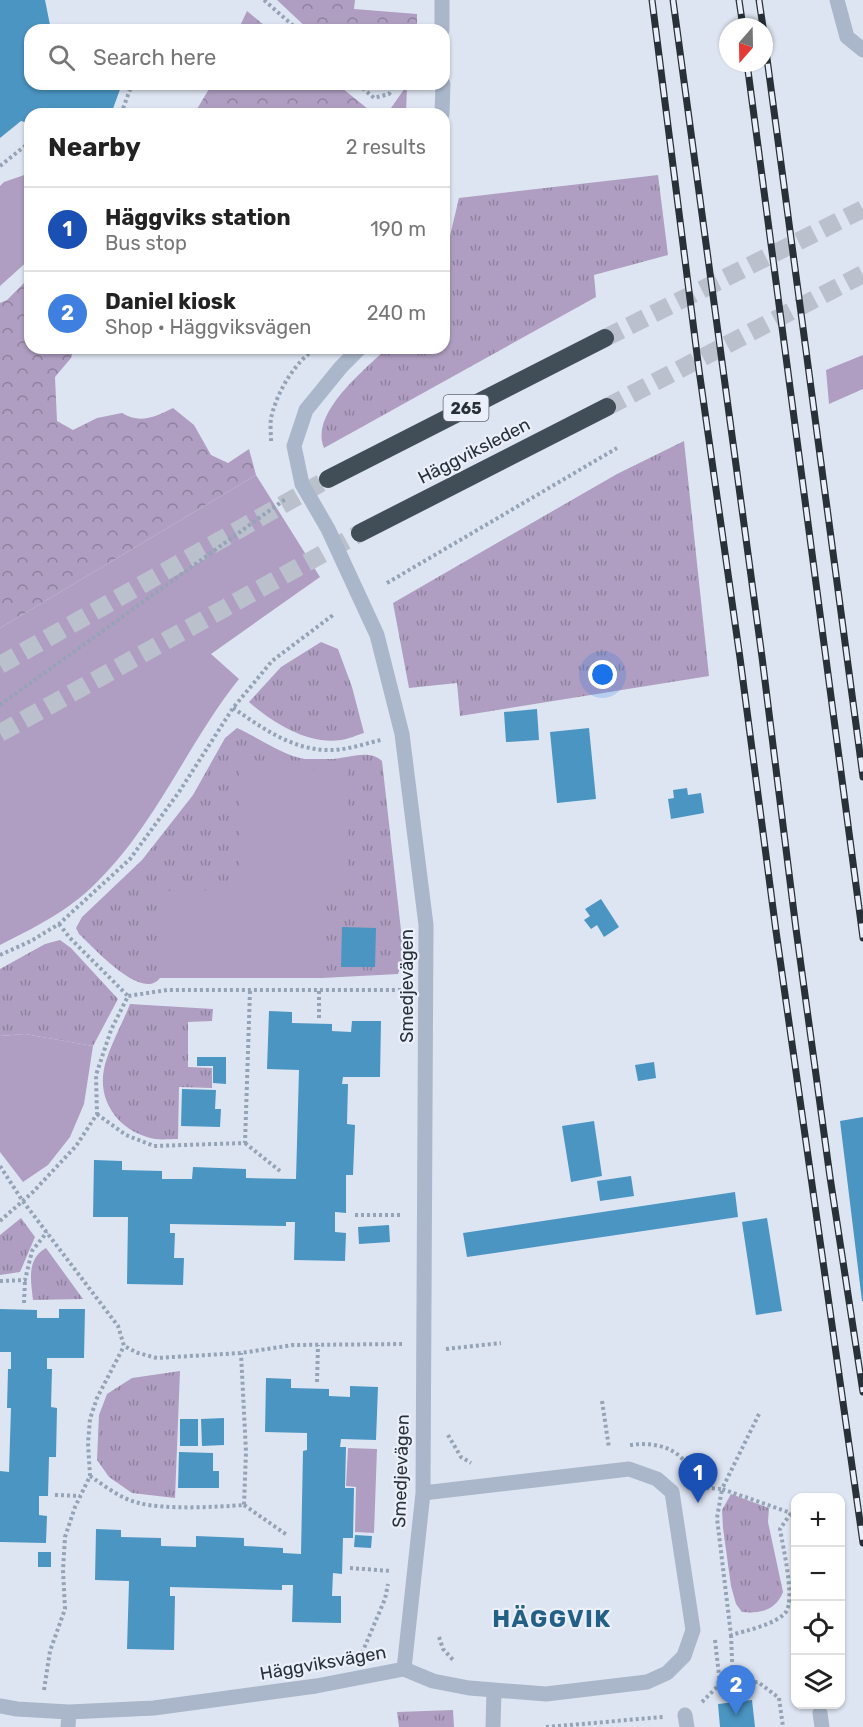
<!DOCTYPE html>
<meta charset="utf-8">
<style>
body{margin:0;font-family:Rubik,sans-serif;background:#f6f6f6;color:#222}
.controls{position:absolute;right:18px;bottom:18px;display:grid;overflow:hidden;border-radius:12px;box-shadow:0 2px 4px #0004}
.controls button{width:54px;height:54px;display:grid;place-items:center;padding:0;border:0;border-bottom:2px solid #e0e0e0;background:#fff;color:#222;font:30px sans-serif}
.compass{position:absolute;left:719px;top:18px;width:54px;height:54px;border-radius:50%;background:#fff;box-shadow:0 2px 4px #0004;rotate:200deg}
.you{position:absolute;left:603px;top:675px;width:21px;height:21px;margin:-15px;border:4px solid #fff;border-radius:50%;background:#1a73e8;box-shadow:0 0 0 9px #1a73e833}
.badge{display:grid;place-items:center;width:39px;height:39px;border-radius:50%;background:#582b20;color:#fff;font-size:20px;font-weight:700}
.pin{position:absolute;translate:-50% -50px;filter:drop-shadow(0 2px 3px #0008)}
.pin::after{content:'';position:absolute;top:32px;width:21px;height:18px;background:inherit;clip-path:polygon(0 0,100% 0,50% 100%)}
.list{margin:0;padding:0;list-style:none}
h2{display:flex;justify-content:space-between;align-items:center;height:78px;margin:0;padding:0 24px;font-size:26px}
h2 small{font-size:20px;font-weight:400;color:#767676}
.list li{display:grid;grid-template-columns:39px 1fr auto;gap:18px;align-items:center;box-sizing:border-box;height:84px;padding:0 24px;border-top:2px solid #e0e0e0}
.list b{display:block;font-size:22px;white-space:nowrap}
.list p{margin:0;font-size:20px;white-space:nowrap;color:#767676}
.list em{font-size:20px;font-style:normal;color:#767676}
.icon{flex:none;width:33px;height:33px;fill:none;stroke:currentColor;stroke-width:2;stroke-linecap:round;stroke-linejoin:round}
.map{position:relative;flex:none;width:863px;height:1727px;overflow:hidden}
.search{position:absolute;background:#fff;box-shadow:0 2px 4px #0004;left:24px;top:24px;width:426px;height:66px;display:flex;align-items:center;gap:15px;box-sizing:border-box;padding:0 21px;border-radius:18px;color:#767676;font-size:22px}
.panel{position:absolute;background:#fff;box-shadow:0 2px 4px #0004;left:24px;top:108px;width:426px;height:246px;border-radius:18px}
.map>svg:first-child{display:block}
.grass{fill:url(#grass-tufts)}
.forest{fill:url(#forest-crowns)}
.park{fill:#af9ec1}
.building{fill:#4b95c3}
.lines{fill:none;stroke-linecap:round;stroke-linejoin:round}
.highway-tunnel{stroke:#bac1cd;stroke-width:18;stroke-dasharray:18 9;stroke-linecap:butt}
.path{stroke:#94a3b6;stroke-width:4;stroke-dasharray:3 3;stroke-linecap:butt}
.minor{stroke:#aab7ca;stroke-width:15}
.highway{stroke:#414e58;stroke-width:18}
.rail-casing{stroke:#293138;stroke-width:7}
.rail{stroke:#ebeffa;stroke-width:4.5;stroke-dasharray:14;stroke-linecap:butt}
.labels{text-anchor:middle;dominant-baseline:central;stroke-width:4.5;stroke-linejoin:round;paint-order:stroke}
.shield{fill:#ebeffa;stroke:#636a72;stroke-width:1.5}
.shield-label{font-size:16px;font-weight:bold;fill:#293138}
.street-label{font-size:18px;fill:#293138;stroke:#ebeffa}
.district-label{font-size:24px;font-weight:bold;letter-spacing:1.5px;fill:#246085;stroke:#ebeffa}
</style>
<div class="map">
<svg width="863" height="1727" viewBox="0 0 863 1727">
<defs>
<pattern id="grass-tufts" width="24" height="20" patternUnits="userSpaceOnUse" patternTransform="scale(1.5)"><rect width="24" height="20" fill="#af9ec1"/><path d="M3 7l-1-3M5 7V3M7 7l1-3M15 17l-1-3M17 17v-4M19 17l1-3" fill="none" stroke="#8e819e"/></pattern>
<pattern id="forest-crowns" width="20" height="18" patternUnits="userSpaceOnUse" patternTransform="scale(1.5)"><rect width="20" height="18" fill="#af9ec1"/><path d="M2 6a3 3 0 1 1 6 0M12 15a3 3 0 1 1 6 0" fill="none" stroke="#8e819e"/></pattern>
</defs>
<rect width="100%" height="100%" fill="#dee5f2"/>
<!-- grass -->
<path class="grass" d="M658 175 668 255 594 275 596 297 324 448C309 413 365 370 387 348H444V261L459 198Z
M684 441 709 676 460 716 457 683 409 688 393 603 617 474Z
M321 642 338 649 352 687 364 733C357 735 349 739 341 740 308 745 273 723 249 702L281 667Z
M237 728C257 737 284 756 305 759 313 759 321 759 329 759 346 759 369 748 382 761L404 957 398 974 322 978V891H160V978C142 1002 93 947 79 934L76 928 82 917 142 860 193 795 225 738Z
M60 940 71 948 118 999 93 1046 25 1034 0 1036V969L45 944Z
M130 1004 213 1009 212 1021 188 1022V1067L212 1068V1088L179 1087 178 1139C171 1139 162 1140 155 1139 121 1133 97 1103 104 1069 107 1052 123 1022 130 1004Z
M21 1218 35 1237 20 1272 0 1275V1235Z
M46 1248 83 1299 33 1300C31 1281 26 1259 46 1248Z
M180 1371 175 1498 132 1493 109 1477 97 1460 99 1415 107 1394 132 1378Z
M731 1494 769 1508 768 1522 783 1592C776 1610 761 1614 742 1612L736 1604 731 1586 723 1528 722 1510Z
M453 1710 454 1727H399L397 1712Z"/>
<!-- forest -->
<path class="forest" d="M277 0H355L354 9 417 14V30H309Z
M247 11 270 30H238Z
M212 84H337L368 109 391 108 407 85 406 114H194Z
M30 277V348H74L71 358 55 377 57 421 73 430 97 418 122 413C139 424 156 417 173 408L194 425 211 455 228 463 249 449 256 475 0 628V303L7 300Z"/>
<!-- park -->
<path class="park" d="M30 173V259L0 286V186L4 182Z
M863 355V389L829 404 826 370Z
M256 475 320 577 211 654 239 679C187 744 156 825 95 884 68 911 34 928 0 945V628Z
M239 769 347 770 348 890 322 891V978H160V891L239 890Z
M25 1034 93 1046 84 1104 70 1137 48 1165 23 1182 0 1152V1036Z
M348 1448 377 1449 374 1533 355 1532 356 1487 346 1486Z"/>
<!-- building -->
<path class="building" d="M0 0H45L51 30H30V84H122L111 114H30V124L21 121 0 138Z
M537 709 539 740 506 742 504 712Z
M589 728 596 799 557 803 550 732Z
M687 788 688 795 701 793 704 813 671 819 668 799 674 798 673 790Z
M601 899 619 927 604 937 597 925 591 929 584 920 590 916 585 909Z
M342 927 376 928 375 967H341Z
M269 1011 292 1012V1023L332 1024V1031L351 1032 352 1021H381L380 1077H343L342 1084H348L347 1124 355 1125 353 1175H346V1213L335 1212V1232L346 1233 345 1261 294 1260 295 1222H286V1226L170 1224V1233H175L174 1258H184L183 1285 127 1284 128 1217H93L94 1160 122 1161V1170L162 1171V1179H192L193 1167 246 1169V1178L296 1179 299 1070 267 1069Z
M197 1057H226V1084L213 1083V1066H197Z
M654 1062 656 1078 638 1081 635 1065Z
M182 1089 216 1090 215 1109H221L220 1127 181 1126Z
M863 1117V1301H862L840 1121Z
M594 1121 602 1176 571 1182 562 1126Z
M631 1176 634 1196 600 1201 597 1181Z
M735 1192 738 1217 467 1257 463 1233Z
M767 1218 782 1311 756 1315 742 1222Z
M389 1225 390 1242 359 1244 358 1227Z
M0 1309 37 1310V1318H59V1309H85L84 1358H47V1369H52L51 1407 57 1408 56 1457H49L48 1496H39V1515L47 1516 46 1543 0 1542V1471L9 1472 11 1408H7L8 1369H11V1352H0Z
M266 1378 291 1379V1388L329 1389V1396L350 1397V1386L378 1387 376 1440 341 1439 340 1447H346L345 1488H354L353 1538H343L342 1574 333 1573 332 1596H341V1623L292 1622 293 1585H282V1590L170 1587V1596H175L174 1650 127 1649 129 1581 95 1580 96 1529 121 1530V1537L161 1538V1546L196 1547V1536L244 1538V1546L283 1548V1553L301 1554 303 1451 307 1450V1433L265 1432Z
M224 1418V1445L202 1446 201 1419Z
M180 1419H198V1446H180Z
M179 1452 213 1453V1471H219V1488H178Z
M355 1535 372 1536 371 1548 354 1547Z
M38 1552H51V1567H38Z
M752 1700 755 1727H720L718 1704Z"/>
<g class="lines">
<!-- highway-tunnel -->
<path class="highway-tunnel" d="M605 338 863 209
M607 407 863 274
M0 665 328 479
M0 733 360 533"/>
<!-- path -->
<path class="path" d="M264 0 298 30
M358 84 374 98 389 94 395 84
M121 114 132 84
M0 166 30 142
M271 441C271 434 270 425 271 418 277 392 294 363 316 348
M387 583 617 448
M0 705 287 498
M233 708C261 727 291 749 326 750 345 751 363 744 381 740
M59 924 70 938 128 996
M0 955 31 941 59 924 130 859 179 792 233 708 272 661 333 615
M319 1018V990
M97 1114 126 1135 154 1146 245 1143 250 990
M245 1143 280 1171
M0 1166 22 1200 118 1326 124 1346 138 1353 157 1358 241 1353 293 1345 402 1344
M355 1215H402
M0 1221 33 1192 76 1146 97 1114 96 1075 111 1030 128 996 167 990H404
M0 1281 25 1280 32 1251 47 1232
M24 1303 25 1280
M446 1349 501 1343
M317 1382 318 1345
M602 1401 609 1448
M759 1414 722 1489 791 1513
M448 1435 461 1457 471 1463
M630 1445C660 1441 688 1450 694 1484
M90 1476C105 1486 121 1499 139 1503 165 1510 216 1507 244 1505L246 1452 241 1353
M694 1487 722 1489 717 1518 731 1635C745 1631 777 1624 786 1612 795 1598 783 1547 780 1529L791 1513H796
M55 1495 80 1496
M244 1505 287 1535
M350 1568 391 1571
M731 1635 733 1683
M439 1637 443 1649 454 1661
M715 1640 720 1684
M362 1653 385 1599 388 1584
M44 1690 50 1651 65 1609 63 1570 65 1537 75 1507 90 1476 88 1443 90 1419 97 1398 124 1346
M702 1702 720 1684 758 1682 779 1698 783 1727
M546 1727 663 1717"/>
<!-- minor -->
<path class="minor" d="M442 0V30
M837 0 847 37 863 50
M442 114 443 84
M360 348 341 367 306 410 294 446 302 484 328 529 377 635 402 734 426 925 423 1493 404 1669
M0 1706 17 1709 69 1712 154 1708 316 1686 404 1669 433 1681 469 1688 546 1694 647 1682 667 1673 684 1656 693 1630 672 1492 657 1479 629 1469 423 1493
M820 1713 822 1727
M685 1715 687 1727
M68 1727 69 1712
M493 1727 494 1691"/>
<!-- highway -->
<path class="highway" d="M328 479 605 338
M360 533 607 407"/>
<defs>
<path id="rail" d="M652 0 699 370 740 658 776 931 863 1543
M673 0 762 657 796 929 830 1177 863 1392
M739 0 743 27
M759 0 763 27
M764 36 863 777
M747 63 863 938"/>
</defs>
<!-- rail casing -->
<use href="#rail" class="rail-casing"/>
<!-- rail -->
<use href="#rail" class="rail"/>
</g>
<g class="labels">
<!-- shield labels -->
<rect class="shield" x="443.5" y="395" width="45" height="26" rx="4.5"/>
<g class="shield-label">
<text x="466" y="408">265</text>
</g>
<!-- street labels -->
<g class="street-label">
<text transform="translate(474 451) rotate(-27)">Häggviksleden</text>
<text transform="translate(407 986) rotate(-90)">Smedjevägen</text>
<text transform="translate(401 1471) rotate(-88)">Smedjevägen</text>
<text transform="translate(323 1663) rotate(-10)">Häggviksvägen</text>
</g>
<!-- district labels -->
<g class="district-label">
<text x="552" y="1619">HÄGGVIK</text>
</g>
</g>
</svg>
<div class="controls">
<button>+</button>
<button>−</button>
<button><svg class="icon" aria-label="locate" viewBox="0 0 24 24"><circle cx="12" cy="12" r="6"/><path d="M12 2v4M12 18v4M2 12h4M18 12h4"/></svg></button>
<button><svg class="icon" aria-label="layers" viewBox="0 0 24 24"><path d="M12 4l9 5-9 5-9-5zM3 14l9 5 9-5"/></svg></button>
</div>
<svg class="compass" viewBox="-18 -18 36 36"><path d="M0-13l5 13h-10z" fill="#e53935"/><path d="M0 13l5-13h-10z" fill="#767676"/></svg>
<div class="you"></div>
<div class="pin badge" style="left:698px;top:1503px;background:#1a4fb4">1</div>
<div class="pin badge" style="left:736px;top:1715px;background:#3f7fe0">2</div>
<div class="search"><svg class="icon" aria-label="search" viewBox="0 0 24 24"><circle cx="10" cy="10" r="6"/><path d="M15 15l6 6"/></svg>Search here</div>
<section class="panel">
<h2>Nearby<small>2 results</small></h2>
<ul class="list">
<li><span class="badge" style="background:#1a4fb4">1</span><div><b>Häggviks station</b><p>Bus stop</p></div><em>190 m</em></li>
<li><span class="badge" style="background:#3f7fe0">2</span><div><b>Daniel kiosk</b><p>Shop · Häggviksvägen</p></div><em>240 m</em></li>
</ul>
</section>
</div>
